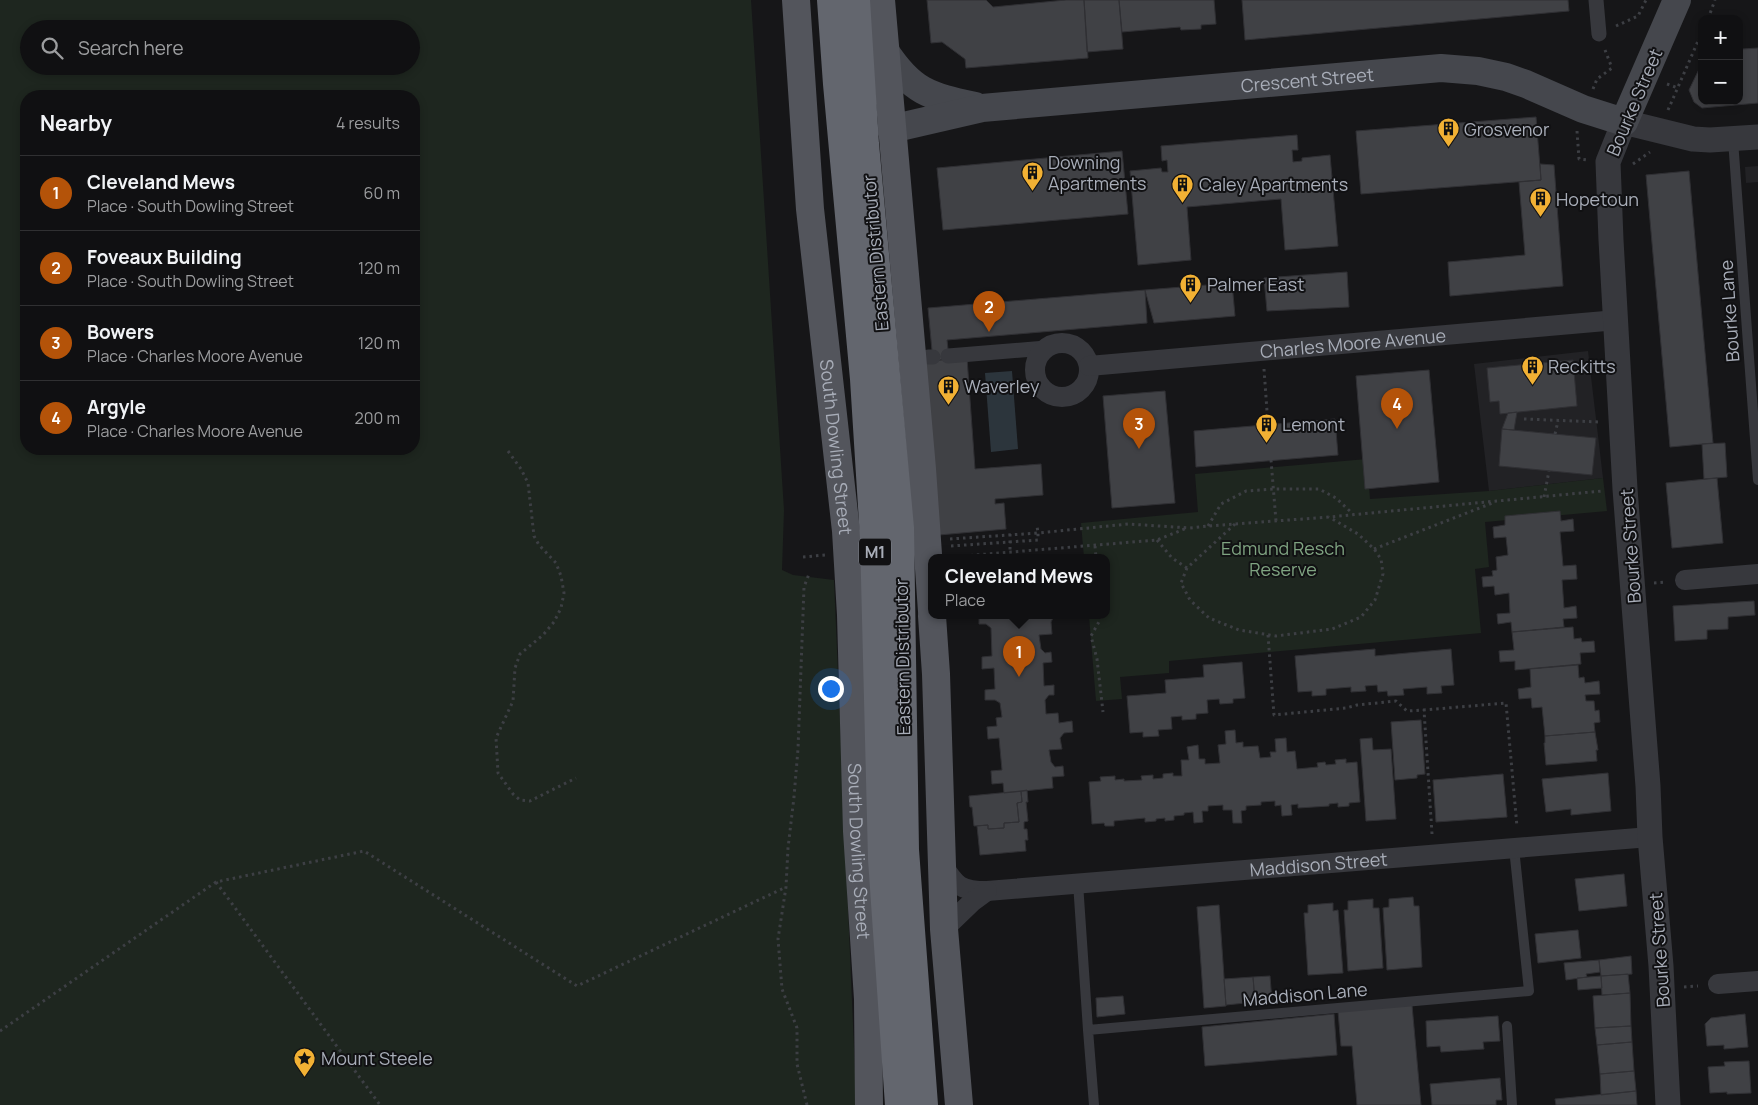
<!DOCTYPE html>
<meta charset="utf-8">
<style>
body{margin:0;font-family:Manrope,sans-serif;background:#1e1e20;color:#f1f3f6}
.controls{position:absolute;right:15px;top:15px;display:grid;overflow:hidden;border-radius:10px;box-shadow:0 2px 8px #0003}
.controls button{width:45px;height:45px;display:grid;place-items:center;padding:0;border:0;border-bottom:1px solid #303032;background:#101012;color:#f1f3f6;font:25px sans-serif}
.you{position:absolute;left:830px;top:688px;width:18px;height:18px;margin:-12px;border:4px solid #fff;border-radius:50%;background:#1a73e8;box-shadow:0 0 0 8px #1a73e833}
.badge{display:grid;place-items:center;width:32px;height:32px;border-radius:50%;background:#b45309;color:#fff;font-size:16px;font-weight:700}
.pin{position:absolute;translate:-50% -41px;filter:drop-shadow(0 1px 2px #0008)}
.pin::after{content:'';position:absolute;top:26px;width:18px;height:15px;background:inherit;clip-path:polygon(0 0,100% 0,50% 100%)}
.popup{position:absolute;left:928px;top:554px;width:182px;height:65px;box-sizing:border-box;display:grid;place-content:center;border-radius:10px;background:#101012;filter:drop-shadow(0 1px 4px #0005);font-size:16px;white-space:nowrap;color:#9c9d9f}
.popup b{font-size:19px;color:#f1f3f6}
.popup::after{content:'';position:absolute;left:50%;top:100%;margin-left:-10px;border:10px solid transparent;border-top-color:#101012}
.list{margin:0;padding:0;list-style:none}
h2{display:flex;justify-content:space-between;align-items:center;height:65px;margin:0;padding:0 20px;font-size:21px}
h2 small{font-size:16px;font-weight:400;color:#9c9d9f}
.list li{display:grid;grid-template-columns:32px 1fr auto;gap:15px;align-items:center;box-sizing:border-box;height:75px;padding:0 20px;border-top:1px solid #303032}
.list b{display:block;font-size:19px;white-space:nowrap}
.list p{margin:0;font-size:16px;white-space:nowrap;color:#9c9d9f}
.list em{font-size:16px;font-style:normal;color:#9c9d9f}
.icon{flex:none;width:28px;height:28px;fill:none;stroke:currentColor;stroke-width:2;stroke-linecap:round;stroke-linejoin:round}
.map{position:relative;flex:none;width:1758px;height:1105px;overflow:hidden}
.search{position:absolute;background:#101012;box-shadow:0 2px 8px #0003;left:20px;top:20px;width:400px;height:55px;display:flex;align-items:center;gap:12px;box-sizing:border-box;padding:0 18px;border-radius:28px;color:#9c9d9f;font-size:19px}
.panel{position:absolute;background:#101012;box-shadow:0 2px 8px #0003;left:20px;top:90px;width:400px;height:365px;border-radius:20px}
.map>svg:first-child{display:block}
.built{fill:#222225}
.green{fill:#1e261f;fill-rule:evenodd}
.water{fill:#2c353c}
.building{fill:#404145;stroke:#303034}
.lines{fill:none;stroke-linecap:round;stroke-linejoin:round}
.path{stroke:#3d3f44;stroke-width:3;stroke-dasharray:2.5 4;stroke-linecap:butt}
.service{stroke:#37383d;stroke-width:10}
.pedestrian{stroke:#37383d;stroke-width:15}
.minor{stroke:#37383d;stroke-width:20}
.tertiary{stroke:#37383d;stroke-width:25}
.secondary{stroke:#45474d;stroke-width:28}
.primary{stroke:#53555c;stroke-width:28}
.motorway{stroke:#63666e;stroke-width:28}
.labels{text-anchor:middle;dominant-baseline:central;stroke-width:4;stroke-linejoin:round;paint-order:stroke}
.shield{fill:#111113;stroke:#7b7e86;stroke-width:1}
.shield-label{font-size:16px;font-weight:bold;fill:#a8adb8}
.street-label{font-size:18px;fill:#a8adb8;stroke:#111113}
.poi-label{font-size:18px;fill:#a8adb8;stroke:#111113;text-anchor:start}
.park-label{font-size:18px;fill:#7fa381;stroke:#111113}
</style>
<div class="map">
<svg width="1758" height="1105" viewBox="0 0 1758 1105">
<rect width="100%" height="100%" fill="#161618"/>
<!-- built -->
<path class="built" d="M1758 166V182L1746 183 1745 167Z
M1588 351 1603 478 1489 491 1474 364Z"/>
<!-- green -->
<path class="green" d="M0 0H751L784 510 782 570 793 575 834 580 856 1095 855 1105H0ZM29 29H411V66H29ZM26 96H414V449H26Z
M1367 459 1370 499 1489 491 1603 478 1607 511 1485 522 1489 567 1475 569 1481 633 1169 661V673L1120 677 1122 699 1096 701 1089 616H1106V558H1084L1081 523 1198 512 1195 474Z"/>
<!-- water -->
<path class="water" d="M1012 371 1018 449 991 452 985 373Z"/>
<!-- building -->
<path class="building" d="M927 0H986L993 7 1066 0H1084L1088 58 966 68 965 59 942 42 931 43Z
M1084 0H1119L1123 49 1087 52Z
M1119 0H1214L1216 24 1201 25V29L1181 30 1180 27 1122 32Z
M1242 0H1568L1569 11 1245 40Z
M1739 43 1742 49 1758 48V103L1702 108 1694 102 1689 90 1702 63V101H1739Z
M1536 117 1541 180 1361 194 1356 131Z
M1297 135 1298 150H1292L1293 162 1302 161V158L1330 155 1338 246 1285 250 1281 199 1187 207 1191 260 1138 265 1130 171 1161 168 1162 172H1168L1167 160 1162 161 1161 146Z
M1122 151 1128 214 943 230 937 168Z
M1540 164 1554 165 1563 286 1450 296 1448 262 1525 255 1519 182 1541 180Z
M1689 171 1713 443 1670 447 1646 175Z
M1347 272 1349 307 1267 311 1264 278Z
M1232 283 1235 316 1154 323 1145 290Z
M1145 290 1147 323 947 340 949 359 933 361 928 308Z
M967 358 975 469 1041 464 1043 495 995 499V504L1004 503 1006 529 939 535 921 361Z
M1573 360 1577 406 1500 414 1499 401 1490 402 1487 368Z
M1429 370 1439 482 1365 489 1356 376Z
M1165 391 1175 503 1112 508 1103 396Z
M1517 412 1514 430 1502 429 1508 413Z
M1335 419 1338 455 1196 467 1194 431Z
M1502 429 1596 438 1592 475 1499 466Z
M1725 443 1727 477 1704 479 1702 444Z
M1717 478 1723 543 1672 548 1666 483Z
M1560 511 1561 521 1573 519 1574 531 1560 532 1563 566 1576 565 1577 579 1562 580 1564 608 1576 606 1577 618 1563 619 1564 627 1512 632 1511 622 1498 624 1497 614 1510 613 1509 593 1495 595 1494 586 1483 587 1482 577 1493 576 1492 571 1497 570 1496 557 1508 555 1506 537 1494 538 1493 527 1505 525V516Z
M1754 601 1755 615 1728 617V629L1707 630V639L1675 641 1673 606Z
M979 616H1063V617L1053 618 1051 622 1052 634 1039 635 1041 649 1045 653 1051 652 1052 662 1043 663 1044 686 1054 685V695H1049L1045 700 1046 714 1058 713 1059 723 1072 721 1073 732 1064 733 1060 738 1062 749 1049 750 1051 762 1055 767 1063 766 1064 776 1052 777 1053 788 1004 793 1003 783 992 784 991 771 1002 770 999 738 988 739 987 727 997 726 996 718 1002 717 1000 703 995 700H985V690L995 689 994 668 982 669V657L992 656 991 628 986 624H979Z
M1573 627 1574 639 1581 638 1582 642 1594 641 1595 652 1580 653 1581 664 1515 670V661L1500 662 1499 651 1514 650 1512 632Z
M1375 649V656L1451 649 1454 685 1441 686 1442 693 1427 694V687L1403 689 1404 695 1388 696 1387 691 1378 692 1377 685 1365 686 1366 691 1351 692V687L1326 689V695L1312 696V691L1298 692 1295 656Z
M1242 662 1245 698 1233 699V703L1220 704 1219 699 1207 700 1208 713 1196 714V719L1182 720V716L1171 717 1172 729 1158 730 1159 736 1143 737V732L1130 733 1127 696 1166 693 1165 680 1204 677 1203 665Z
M1578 665 1579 678 1584 677 1585 683 1599 681 1600 694 1585 695 1586 701H1594L1595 711 1599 710 1600 722 1594 723 1595 732 1545 736 1542 707 1532 708 1531 698 1519 699 1518 689 1531 687 1530 669Z
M1421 720 1425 774 1417 775V778L1395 780 1391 722Z
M1235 730 1236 743 1243 742V747L1258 746 1260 758 1271 757 1270 752H1276L1275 739 1286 738 1287 752 1295 751 1297 769 1318 767 1317 763 1325 762 1326 765 1336 764 1335 760 1346 759V763L1357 762 1360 802 1349 803V806L1338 807V803L1329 804V806L1298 808V804L1291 805 1292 815 1282 816 1281 805 1275 806V801L1261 802V805L1246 806V810L1241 811 1242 823H1233L1232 810H1223V805L1208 806V811H1202L1203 822 1194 823 1193 812 1184 813V815L1174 816V820L1165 821V818L1156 819V821L1145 822V818L1114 821V826H1105L1104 823 1092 824 1089 782 1101 781 1100 777 1115 776V780L1124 779V781L1142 780 1141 776 1153 775V779L1163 778V774L1173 773V776H1182L1181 760H1189L1187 747 1198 745 1199 759H1205V764L1220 763 1218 745 1226 744 1225 731Z
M1595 732 1598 750H1596L1597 761 1546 765 1544 743H1545V736Z
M1372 738 1373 750 1391 749 1396 819 1366 821 1360 739Z
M1608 773 1611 811 1571 815V809L1546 812 1542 779Z
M1503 774 1507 817 1436 822 1433 780Z
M1027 790 1028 802H1026L1028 821 1024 822V829H1027L1028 840H1025L1026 851 980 855 977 826 988 825V829L1004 828V823L1019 822 1017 803 1022 802 1021 791Z
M1021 791 1022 802 1017 803 1019 822 1004 823V828L988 829V825L974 826 972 807H970L969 796Z
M1624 874 1627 906 1579 911 1575 879Z
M1413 897 1414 906H1419L1422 967 1387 970 1383 908 1389 907V899Z
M1373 899V908H1379L1383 968 1348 971 1344 910H1348V901Z
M1333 903V911L1338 910 1343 973 1308 975 1304 913H1308V905Z
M1219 905 1226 1006 1204 1008 1197 907Z
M1578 930 1581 958 1538 963 1535 934Z
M1631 956 1632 974 1601 976 1599 960Z
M1599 960 1600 972 1586 974 1587 977 1566 980 1564 963Z
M1628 974 1630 993 1602 995 1601 976Z
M1270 976 1272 1001 1255 1002 1253 977Z
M1601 976 1602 988 1578 990 1577 978Z
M1253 977 1255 1002 1226 1005 1224 979Z
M1630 993 1631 1026 1595 1028 1593 996Z
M1123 996 1125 1014 1097 1017 1096 998Z
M1412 1005 1421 1105H1357L1352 1046H1341L1338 1011Z
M1334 1014 1337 1055 1205 1066 1202 1027Z
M1745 1014 1748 1047 1724 1049V1045L1707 1046 1705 1024 1711 1018Z
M1498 1016 1500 1041 1483 1042 1484 1049 1441 1052 1440 1046 1427 1047 1426 1021Z
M1631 1026 1632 1042 1597 1045 1595 1028Z
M1632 1042 1634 1071 1600 1074 1597 1045Z
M1749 1061 1751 1093 1727 1094V1092L1710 1093 1708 1067 1725 1066 1724 1062Z
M1634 1071 1636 1091 1601 1095 1600 1074Z
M1500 1078 1502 1100H1496V1105H1432L1430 1084Z
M1636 1091 1637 1105H1556L1555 1099Z"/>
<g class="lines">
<!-- path -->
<path class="path" d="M1708 19 1715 0
M1616 26 1638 16 1646 0
M1605 50 1612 68
M1667 84 1678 88
M1593 89 1597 79 1612 68
M1668 110 1702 32
M1577 131 1579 159 1587 160
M1633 164 1650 152
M1264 369 1268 425
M1524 419 1599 422
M1555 434 1558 421
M508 451 521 469 528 483 534 536 539 545 556 563 561 576 564 593 561 608 554 622 543 635 520 654 515 668 513 701 496 738 498 773 513 794 520 800 530 801 576 778
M1271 460 1276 521
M1544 497 1549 471
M1235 524 1187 568 1181 583 1190 600 1209 618 1239 630 1276 636 1332 629 1361 617 1375 600 1383 574 1381 559 1374 549 1358 534 1329 517
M1208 526 1221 504 1246 491 1274 489H1319L1336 498 1353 514
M1010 534V553
M950 539 1038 533 1037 526
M1157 540 1172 558 1187 568
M951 546 1038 540V533L1128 524 1190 528 1208 526 1329 517 1602 491
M1095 546 1096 558
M1374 549 1495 502
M803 557 825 555
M951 557 1157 540 1187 528
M1654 583 1667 582
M1100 616V620L1091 636 1097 659 1103 712
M1268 635 1274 715 1346 708 1357 705 1396 701 1407 711 1424 710
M1432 834 1424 710 1506 703 1517 827
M216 882 380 1105
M1684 987 1698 986
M0 1031 216 882 364 851 577 986 786 887
M807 1105 797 1064V1028L782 989 778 939 786 887 788 848 794 797 798 749 804 587 809 574"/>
<!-- service -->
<path class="service" d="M1733 140 1758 480
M1078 883 1088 1030 1529 991 1514 848
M1507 1026 1512 1105
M1088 1030 1094 1105"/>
<!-- pedestrian -->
<path class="pedestrian" d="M1596 0 1599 34
M948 356 1046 348
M928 357H933"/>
<!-- minor -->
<g class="minor">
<circle cx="1062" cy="370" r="27"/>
<path id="s1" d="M1089 366 1617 320"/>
<path d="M1685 580 1758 574"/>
<path id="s2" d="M942 864C956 886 960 891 987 891L1650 837"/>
<path d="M944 929 972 902 987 891"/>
<path d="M1718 984 1758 981"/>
</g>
<!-- tertiary -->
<path class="tertiary" d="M1668 1105 1661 966 1650 837 1648 786 1625 489 1611 240 1608 162 1624 122 1693 139 1710 140 1758 137"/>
<!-- secondary -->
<g class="secondary">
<path d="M885 51C912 92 929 96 975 106"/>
<path id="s3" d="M891 129 982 108 1441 68 1478 71 1506 77 1526 84 1583 109 1624 122 1677 0"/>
</g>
<!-- primary -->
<g class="primary">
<path id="s4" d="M796 0 810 209 846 531 851 615 857 831 868 999 869 1105"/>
<path d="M881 0 922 469 932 611"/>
<path d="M932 616 936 674 944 929 959 1105"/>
</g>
<!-- motorway -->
<path class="motorway" d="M831 0 837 84 864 379 874 538 882 859 899 1105
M856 0 865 144 900 528 905 850 924 1105"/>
</g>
<!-- icons -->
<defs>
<symbol id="building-pin" viewBox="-11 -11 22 30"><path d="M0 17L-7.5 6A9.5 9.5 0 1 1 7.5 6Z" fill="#f2b134" stroke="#111113"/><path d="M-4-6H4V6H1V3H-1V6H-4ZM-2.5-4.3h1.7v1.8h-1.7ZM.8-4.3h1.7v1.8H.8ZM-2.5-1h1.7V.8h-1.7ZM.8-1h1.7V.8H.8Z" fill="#111"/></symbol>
<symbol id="sight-pin" viewBox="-11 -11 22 30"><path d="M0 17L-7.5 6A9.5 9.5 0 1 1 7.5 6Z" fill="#f2b134" stroke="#111113"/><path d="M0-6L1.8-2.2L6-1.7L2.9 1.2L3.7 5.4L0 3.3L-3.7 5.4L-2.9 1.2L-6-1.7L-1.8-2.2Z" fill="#111"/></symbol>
</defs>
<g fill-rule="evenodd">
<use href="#building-pin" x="1436" y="116" width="25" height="34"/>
<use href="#building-pin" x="1020" y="160" width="25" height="34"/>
<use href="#building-pin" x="1170" y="172" width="25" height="34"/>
<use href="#building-pin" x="1528" y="186" width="25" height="34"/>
<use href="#building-pin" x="1178" y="272" width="25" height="34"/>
<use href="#building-pin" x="1520" y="354" width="25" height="34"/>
<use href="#building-pin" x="936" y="374" width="25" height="34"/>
<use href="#building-pin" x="1254" y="412" width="25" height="34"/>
<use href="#sight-pin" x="292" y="1046" width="25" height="34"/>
</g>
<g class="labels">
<!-- shield labels -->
<rect class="shield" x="859" y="538.5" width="32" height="27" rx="4"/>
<g class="shield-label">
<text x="875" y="552">M1</text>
</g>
<!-- street labels -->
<g class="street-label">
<text stroke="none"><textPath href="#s3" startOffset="420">Crescent Street</textPath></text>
<text transform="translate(1634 102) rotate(-67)">Bourke Street</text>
<text transform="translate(875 253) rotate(-95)">Eastern Distributor</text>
<text transform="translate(1729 311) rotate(-94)">Bourke Lane</text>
<text stroke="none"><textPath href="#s1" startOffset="265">Charles Moore Avenue</textPath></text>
<text stroke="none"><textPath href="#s4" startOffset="449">South Dowling Street</textPath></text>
<text transform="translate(1630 546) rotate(-94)">Bourke Street</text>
<text transform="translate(902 657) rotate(-91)">Eastern Distributor</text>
<text stroke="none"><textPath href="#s4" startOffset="854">South Dowling Street</textPath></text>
<text stroke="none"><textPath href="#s2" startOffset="389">Maddison Street</textPath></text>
<text transform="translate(1659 950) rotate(-94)">Bourke Street</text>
<text transform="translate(1305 994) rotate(-5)">Maddison Lane</text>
</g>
<!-- poi labels -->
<g class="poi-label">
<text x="1464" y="129">Grosvenor</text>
<text x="1048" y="162">Downing<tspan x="1048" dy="21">Apartments</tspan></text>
<text x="1199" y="184">Caley Apartments</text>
<text x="1556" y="199">Hopetoun</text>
<text x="1207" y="284">Palmer East</text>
<text x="1548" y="366">Reckitts</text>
<text x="964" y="386">Waverley</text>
<text x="1282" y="424">Lemont</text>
<text x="321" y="1058">Mount Steele</text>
</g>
<!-- park labels -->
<g class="park-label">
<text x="1283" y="548">Edmund Resch<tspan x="1283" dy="21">Reserve</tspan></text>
</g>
</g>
</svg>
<div class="controls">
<button>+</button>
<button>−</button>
</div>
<div class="you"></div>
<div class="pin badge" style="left:1019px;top:677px">1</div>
<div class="popup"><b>Cleveland Mews</b>Place</div>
<div class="pin badge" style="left:989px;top:332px">2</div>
<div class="pin badge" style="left:1139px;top:449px">3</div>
<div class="pin badge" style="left:1397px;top:429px">4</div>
<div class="search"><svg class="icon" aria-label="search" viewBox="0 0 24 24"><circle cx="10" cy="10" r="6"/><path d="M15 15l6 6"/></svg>Search here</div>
<section class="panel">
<h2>Nearby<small>4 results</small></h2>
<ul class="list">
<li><span class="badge">1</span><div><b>Cleveland Mews</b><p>Place · South Dowling Street</p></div><em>60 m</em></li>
<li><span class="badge">2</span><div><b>Foveaux Building</b><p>Place · South Dowling Street</p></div><em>120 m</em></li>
<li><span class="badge">3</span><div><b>Bowers</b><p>Place · Charles Moore Avenue</p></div><em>120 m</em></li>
<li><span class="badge">4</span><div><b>Argyle</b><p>Place · Charles Moore Avenue</p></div><em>200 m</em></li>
</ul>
</section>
</div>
